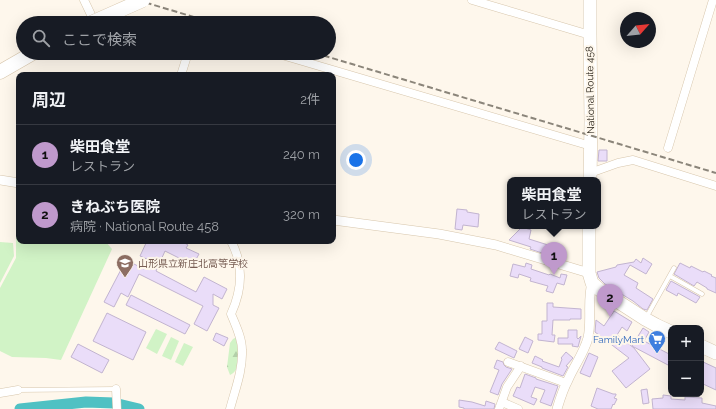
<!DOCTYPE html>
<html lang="ja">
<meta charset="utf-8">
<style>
body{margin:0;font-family:Raleway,"Noto Sans JP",sans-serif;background:#20242c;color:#f1f3f6}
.controls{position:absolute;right:12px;bottom:12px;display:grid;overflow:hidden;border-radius:8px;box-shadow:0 4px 16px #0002}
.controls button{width:36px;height:36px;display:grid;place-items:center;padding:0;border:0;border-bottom:1px solid #363941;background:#171b24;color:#f1f3f6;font:20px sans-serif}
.compass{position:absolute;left:620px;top:12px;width:36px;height:36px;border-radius:50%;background:#171b24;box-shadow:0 4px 16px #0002;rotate:63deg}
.you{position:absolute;left:356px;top:160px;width:14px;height:14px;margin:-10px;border:3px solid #fff;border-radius:50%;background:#1a73e8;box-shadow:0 0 0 6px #1a73e833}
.badge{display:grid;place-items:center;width:26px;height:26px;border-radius:50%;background:#bf99cc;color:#111;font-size:13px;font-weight:700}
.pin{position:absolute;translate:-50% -33px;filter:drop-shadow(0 1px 2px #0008)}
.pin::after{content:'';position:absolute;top:21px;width:14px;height:12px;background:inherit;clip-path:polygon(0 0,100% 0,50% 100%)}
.popup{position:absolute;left:507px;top:177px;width:94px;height:52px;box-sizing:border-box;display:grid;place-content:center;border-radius:8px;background:#171b24;filter:drop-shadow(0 1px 3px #0005);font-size:13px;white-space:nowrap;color:#9ea1a6}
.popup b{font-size:15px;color:#f1f3f6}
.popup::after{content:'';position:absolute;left:50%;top:100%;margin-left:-8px;border:8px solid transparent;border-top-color:#171b24}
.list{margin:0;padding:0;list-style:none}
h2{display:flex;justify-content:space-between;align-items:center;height:52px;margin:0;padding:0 16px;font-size:17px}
h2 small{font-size:13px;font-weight:400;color:#9ea1a6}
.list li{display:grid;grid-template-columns:26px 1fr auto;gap:12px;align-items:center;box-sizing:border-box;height:60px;padding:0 16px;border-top:1px solid #363941}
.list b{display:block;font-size:15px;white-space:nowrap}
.list p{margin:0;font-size:13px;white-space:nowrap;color:#9ea1a6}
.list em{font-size:13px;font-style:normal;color:#9ea1a6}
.icon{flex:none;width:22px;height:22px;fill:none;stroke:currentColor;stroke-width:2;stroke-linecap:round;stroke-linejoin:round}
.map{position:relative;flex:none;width:716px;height:409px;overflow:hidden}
.search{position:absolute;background:#171b24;box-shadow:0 4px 16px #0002;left:16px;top:16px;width:320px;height:44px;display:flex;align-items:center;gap:10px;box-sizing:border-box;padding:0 14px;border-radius:22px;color:#9ea1a6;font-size:15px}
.panel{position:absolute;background:#171b24;box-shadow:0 4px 16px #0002;left:16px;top:72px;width:320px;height:172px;border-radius:8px}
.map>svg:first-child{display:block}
.green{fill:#d1f3c6}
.forest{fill:url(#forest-firs)}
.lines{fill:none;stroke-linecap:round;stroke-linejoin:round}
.river{stroke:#50c1c3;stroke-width:11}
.building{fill:#eaddf9;stroke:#c2b4d0}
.service-casing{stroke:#d7c6ac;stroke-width:5}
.minor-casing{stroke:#d7c6ac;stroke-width:9}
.tertiary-casing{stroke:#d7c6ac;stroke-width:10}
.trunk-casing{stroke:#d7c6ac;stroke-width:14}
.motorway-casing{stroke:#d7c6ac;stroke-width:15}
.service{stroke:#fff;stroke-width:4}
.minor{stroke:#fff;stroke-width:8}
.tertiary{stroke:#fff;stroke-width:9}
.trunk{stroke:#fff;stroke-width:13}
.motorway{stroke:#fff;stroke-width:14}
.rail{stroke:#8b857a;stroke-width:2;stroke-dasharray:6 3;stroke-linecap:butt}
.motorway-bridge-casing{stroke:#d7c6ac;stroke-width:15;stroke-linecap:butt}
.motorway-bridge{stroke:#fff;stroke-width:14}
.labels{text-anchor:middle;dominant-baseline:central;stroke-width:4;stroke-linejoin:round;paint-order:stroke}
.street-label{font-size:10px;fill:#231d13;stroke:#fef7ec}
.education-label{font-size:10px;fill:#785e54;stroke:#fef7ec;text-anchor:start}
.shop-label{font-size:10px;fill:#366cbe;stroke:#fef7ec;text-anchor:end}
</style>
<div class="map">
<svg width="716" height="409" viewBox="0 0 716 409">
<defs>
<pattern id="forest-firs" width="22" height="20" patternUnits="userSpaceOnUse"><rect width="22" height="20" fill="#d1f3c6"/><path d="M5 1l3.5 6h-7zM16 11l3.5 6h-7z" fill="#b3d0a9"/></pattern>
</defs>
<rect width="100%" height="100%" fill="#fef7ec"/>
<!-- green -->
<path class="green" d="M19 224V241H105L112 249 61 360 46 358 12 357 0 351V288L16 258V229Z
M0 242 13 243 14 256 0 283Z
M156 329 167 334 157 354 146 348Z
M171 337 179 341 171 360 162 356Z
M184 343 193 347 183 366 175 362Z"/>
<!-- forest -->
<path class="forest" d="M237 337C239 349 243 369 230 375L227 367 230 343 233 339Z"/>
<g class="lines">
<!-- river -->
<path class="river" d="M20 409 86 402 114 403 139 409"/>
</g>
<!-- building -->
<path class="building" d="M599 150H607V161H598Z
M457 209 467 210V212L479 214 478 227 463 225 462 230 455 229Z
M522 227 531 230 529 239 548 245 545 254 530 249 531 247 509 240Z
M147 241H170L173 243 174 241H181L188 245 186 248 199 254 193 265 165 251 156 271 196 292 204 277 227 289 222 299 213 294V305L219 308 207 331 194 324 203 306 139 274 128 297 121 293 114 307 104 302 126 260 144 269 149 260 140 256Z
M643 258 652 264 646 274 630 265 624 275 638 283 636 288 653 299 647 310 643 309 633 301 605 284 599 278 597 272 616 267 617 265 634 262 636 259 641 263Z
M526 263 532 265 531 269 549 275 550 274 560 278 561 274 567 275 564 285 557 283 553 293 546 291 548 286 530 281 531 278 519 274 518 278 510 276 513 264 525 267Z
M680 263 690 268 691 266 703 272 704 271 712 275 711 276 716 278V293L707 289V288L697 282 694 286 674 274Z
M671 281 700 297 696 303 678 293 677 296 666 290Z
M131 295 190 325 185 334 126 305Z
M547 303H553V307L581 309V319H570V320H553L552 335H555L554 342 538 340V334H542V321H547Z
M614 311 632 322 627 331 622 327 617 335 634 348 650 369 626 388 612 371 629 358 595 332 596 320 604 326Z
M107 313 146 332 133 360 93 341Z
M643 328 649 332 644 341 671 355V359L668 365 632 346Z
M568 330H577V338L578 339 581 336 578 347 572 346 573 344H558V338H568Z
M216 333 228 338 224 346 213 340Z
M525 337 533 341 528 353 519 349Z
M499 342 517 351 514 358 495 349Z
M78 344 109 360 102 373 71 357Z
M566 352 573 358 566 366 568 367 563 376 542 368V367L532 363 535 356 543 360 542 361 559 367 562 359 561 358Z
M589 353 598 357 590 377 580 373Z
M497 360 503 362 504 365 506 367 512 369 502 384 498 395 490 392 499 370 494 368Z
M701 361 716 368V390L701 383Z
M525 374 536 378V379L558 386 551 406 540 402 545 390 535 387 531 397 537 399 534 405 513 396 517 387 520 388Z
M597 388 613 394H616V395L614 398 617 399 614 405 613 404 611 409H598L591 406Z
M647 389 649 403 643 404 641 390Z
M663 395 671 396V399L685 400V397L702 398V403L716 406V409H653L652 399 663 398Z
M459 400 472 402 485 406 486 401 495 404 494 409H464V408L459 407Z"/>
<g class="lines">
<defs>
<path id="service" d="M670 276 702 294
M646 318 674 268
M18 390 116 389"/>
<path id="minor" d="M84 0 95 23
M472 0 590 35
M275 53 591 146
M181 75 188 53
M668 148 713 0
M590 173 618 163 633 160 716 186
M508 362 566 383
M116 389 117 409
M0 393 18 390
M502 402 518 409
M230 409C235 390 243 370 242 350 242 338 236 326 231 314 242 290 244 265 231 241
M499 409 507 387 521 366"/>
<path id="tertiary" d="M0 180 19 183
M333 220 439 234 496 245 589 273
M557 409C560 399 563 389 568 380 574 366 584 353 588 338 592 320 587 301 592 283"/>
<path id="trunk" d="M590 180 591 122 590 35V0
M589 226V273L592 283 600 290 645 319 656 325 671 332
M701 346 716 353"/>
<path id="motorway" d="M0 72 33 53"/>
</defs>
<!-- service casing -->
<use href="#service" class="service-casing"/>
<!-- minor casing -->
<use href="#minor" class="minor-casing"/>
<!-- tertiary casing -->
<use href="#tertiary" class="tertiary-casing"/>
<!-- trunk casing -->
<use href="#trunk" class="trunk-casing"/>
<!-- motorway casing -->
<use href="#motorway" class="motorway-casing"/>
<!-- service -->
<use href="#service" class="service"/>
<!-- minor -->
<use href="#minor" class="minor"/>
<!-- tertiary -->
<use href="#tertiary" class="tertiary"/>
<!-- trunk -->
<use href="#trunk" class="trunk"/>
<!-- motorway -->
<use href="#motorway" class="motorway"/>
<!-- rail -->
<path class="rail" d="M137 0 214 23
M315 53 716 173"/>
<defs>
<path id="motorway-bridge" d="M91 23 143 0"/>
</defs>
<!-- motorway-bridge casing -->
<use href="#motorway-bridge" class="motorway-bridge-casing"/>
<!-- motorway-bridge -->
<use href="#motorway-bridge" class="motorway-bridge"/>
</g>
<!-- icons -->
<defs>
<symbol id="school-pin" viewBox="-11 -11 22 30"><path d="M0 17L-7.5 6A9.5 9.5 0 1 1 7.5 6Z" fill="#8d6e63" stroke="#fef7ec"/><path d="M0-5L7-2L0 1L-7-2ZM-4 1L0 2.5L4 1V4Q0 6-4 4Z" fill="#fff"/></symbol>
<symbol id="supermarket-pin" viewBox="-11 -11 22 30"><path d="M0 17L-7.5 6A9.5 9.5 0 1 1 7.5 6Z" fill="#3f7fe0" stroke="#fef7ec"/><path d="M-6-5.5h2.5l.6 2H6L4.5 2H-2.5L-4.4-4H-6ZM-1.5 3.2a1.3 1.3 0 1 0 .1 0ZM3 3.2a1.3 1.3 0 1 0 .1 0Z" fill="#fff"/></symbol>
</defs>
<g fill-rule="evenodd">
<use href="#school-pin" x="115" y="253" width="20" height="27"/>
<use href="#supermarket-pin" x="647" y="329" width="20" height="27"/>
</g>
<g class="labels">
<!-- street labels -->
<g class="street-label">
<text transform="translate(590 90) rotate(-91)">National Route 458</text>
</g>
<!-- education labels -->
<g class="education-label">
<text x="138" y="263">山形県立新庄北高等学校</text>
</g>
<!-- shop labels -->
<g class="shop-label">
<text x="644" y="339">FamilyMart</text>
</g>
</g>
</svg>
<div class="controls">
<button>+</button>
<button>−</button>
</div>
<svg class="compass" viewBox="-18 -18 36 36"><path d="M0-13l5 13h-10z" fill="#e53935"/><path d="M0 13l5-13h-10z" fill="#9ea1a6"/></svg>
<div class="you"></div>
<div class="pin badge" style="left:554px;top:275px">1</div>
<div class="popup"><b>柴田食堂</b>レストラン</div>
<div class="pin badge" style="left:610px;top:317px">2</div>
<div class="search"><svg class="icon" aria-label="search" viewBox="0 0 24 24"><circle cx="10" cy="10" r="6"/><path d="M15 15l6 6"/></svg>ここで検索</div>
<section class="panel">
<h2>周辺<small>2件</small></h2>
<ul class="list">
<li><span class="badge">1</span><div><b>柴田食堂</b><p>レストラン</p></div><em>240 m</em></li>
<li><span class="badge">2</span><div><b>きねぶち医院</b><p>病院 · National Route 458</p></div><em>320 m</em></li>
</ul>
</section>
</div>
